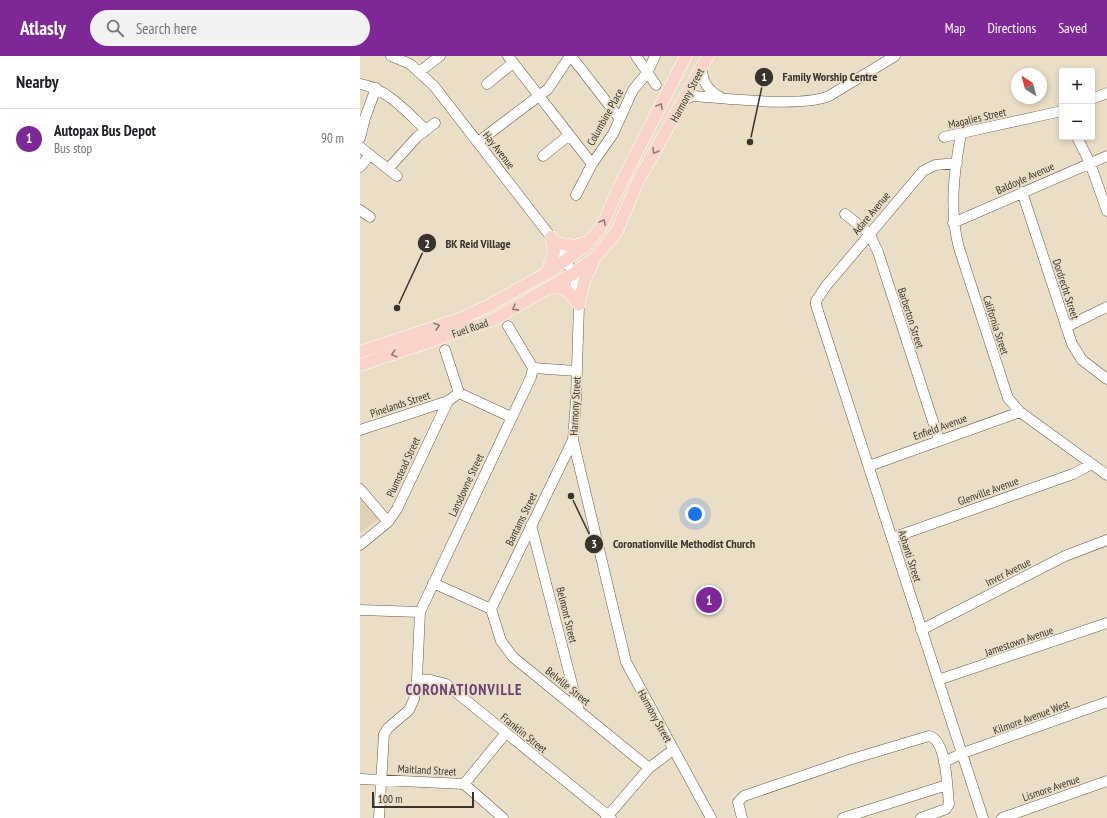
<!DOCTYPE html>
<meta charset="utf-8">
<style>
body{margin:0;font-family:"PT Sans Narrow",sans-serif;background:#f2f2f2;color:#202124}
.controls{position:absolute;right:12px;top:12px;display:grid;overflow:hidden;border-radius:4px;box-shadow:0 2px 6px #0003}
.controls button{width:36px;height:36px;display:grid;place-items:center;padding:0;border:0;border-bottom:1px solid #e0e0e0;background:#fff;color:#202124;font:20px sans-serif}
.compass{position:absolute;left:651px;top:12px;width:36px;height:36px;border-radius:50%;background:#fff;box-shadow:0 2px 6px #0003;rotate:324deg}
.scale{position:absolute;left:12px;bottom:10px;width:102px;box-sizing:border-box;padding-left:4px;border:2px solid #38342b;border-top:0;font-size:11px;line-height:14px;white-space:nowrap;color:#38342b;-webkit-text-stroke:3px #ebdec7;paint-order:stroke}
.you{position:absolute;left:335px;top:458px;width:14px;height:14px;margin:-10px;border:3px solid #fff;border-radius:50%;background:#1a73e8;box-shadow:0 0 0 6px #1a73e833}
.badge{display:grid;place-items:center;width:26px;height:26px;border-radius:50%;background:#7e2796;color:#fff;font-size:13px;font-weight:700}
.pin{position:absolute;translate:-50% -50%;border:2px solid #fff;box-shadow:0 1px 4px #0006}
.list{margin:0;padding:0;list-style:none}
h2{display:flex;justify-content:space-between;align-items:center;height:52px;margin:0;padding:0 16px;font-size:17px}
h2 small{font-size:13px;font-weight:400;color:#757577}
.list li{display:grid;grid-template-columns:26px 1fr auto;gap:12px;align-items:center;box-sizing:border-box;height:60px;padding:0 16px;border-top:1px solid #e0e0e0}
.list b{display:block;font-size:15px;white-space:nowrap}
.list p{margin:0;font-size:13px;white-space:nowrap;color:#757577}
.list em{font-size:13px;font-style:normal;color:#757577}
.icon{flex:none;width:22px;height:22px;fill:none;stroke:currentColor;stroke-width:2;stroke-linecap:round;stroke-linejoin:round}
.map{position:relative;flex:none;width:747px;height:762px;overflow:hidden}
header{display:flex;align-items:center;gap:24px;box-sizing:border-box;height:56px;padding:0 20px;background:#7e2796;color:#fff}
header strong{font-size:19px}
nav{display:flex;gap:22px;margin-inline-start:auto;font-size:14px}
.search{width:280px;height:36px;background:#f2f2f2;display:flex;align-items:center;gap:10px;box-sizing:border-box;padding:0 14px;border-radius:22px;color:#757577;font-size:15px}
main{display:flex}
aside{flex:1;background:#fff}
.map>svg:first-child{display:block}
.built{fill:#e1d1b3}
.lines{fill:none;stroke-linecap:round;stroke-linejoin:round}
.minor-casing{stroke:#635945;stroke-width:11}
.major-casing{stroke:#fff;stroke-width:13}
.minor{stroke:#fff;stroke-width:10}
.major{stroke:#fad4ca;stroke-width:12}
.oneway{stroke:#8f7c73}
.labels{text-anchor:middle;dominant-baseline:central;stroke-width:3.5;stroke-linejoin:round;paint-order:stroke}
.street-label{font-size:11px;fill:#38342b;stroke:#ebdec7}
.district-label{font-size:15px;font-weight:bold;letter-spacing:1px;fill:#6a4077;stroke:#ebdec7}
.leader{fill:none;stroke:#38342b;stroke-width:1.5}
.callout-dot{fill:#38342b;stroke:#ebdec7;stroke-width:1.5}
.mark-label{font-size:12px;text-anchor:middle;font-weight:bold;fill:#fff}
.callout-label{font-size:12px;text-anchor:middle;font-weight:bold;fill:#38342b;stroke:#ebdec7;stroke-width:3.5;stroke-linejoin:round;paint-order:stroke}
</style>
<header>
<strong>Atlasly</strong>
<div class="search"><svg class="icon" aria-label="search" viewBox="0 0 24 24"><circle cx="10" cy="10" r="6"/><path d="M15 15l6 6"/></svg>Search here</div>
<nav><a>Map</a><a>Directions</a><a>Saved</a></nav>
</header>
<main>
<aside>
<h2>Nearby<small></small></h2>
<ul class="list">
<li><span class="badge">1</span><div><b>Autopax Bus Depot</b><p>Bus stop</p></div><em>90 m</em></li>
</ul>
</aside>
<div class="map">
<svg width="747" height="762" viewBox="0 0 747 762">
<rect width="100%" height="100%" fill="#ebdec7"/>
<!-- built -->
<path class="built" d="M0 440 18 462 0 477Z"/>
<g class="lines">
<defs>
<path id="minor" d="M31 0 50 8 74 30 191 181 209 210 213 218 219 249 216 343 213 384 266 606 351 762
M148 0 232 108
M211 0 260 63
M276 0 296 29
M342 11C342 26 347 33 360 41
M59 16 80 0
M0 28C27 33 46 55 65 73
M127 28 153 7
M325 43 333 40C366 42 441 52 469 40L535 0
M732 43 747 37
M601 78C594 115 589 155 599 192L648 342 660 356 747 419
M584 81 702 55
M717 81 730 107 747 155
M0 82 5 62 16 32
M118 86 188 33 210 0
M0 91 37 120
M183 100 208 80
M597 107 575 109 563 115 466 230 456 245V249L623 762
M0 111 10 99
M28 113 57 81 75 67
M662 136 712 288 722 304 747 323
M216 139 232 108 253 78 273 34 287 17 295 0
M0 154 10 161
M485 158 509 177 518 196 579 384
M593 167 747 100
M148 270 173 312 217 315
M706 271 747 251
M85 294 99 337 151 361
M0 374 88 345
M509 410 660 356
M0 433 28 466
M171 469 219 655
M532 482 713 418 732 408
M0 489 28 466 37 453 88 345 99 337
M73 527 131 553
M131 553 141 585 153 601 289 712
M131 553 213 384
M0 554 60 556
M561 574 705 500 747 484
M57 623 71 624 86 628 251 762
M578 624 747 567
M584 706 603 697 747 646
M0 723 104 728 143 762
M104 728 146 677
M19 762 24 678 28 672 49 654 54 643 57 623 60 556 171 321 173 312
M246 762 289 712 313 694
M382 762 378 746 384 740 492 703 569 680C587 684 587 732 589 748L586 753 561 762
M483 762 587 729
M642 762 747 725"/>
<path id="major" d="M196 187 215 190 227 186
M187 217 194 196 191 181
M190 232C205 229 211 238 219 249
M219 247 225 223 233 206
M0 296 102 262 126 251 187 217 224 191 239 174 246 161 259 131 326 0
M0 309 133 264 213 218 235 202 257 175 278 125 348 0"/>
</defs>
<!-- minor casing -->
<use href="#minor" class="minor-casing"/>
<!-- major casing -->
<use href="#major" class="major-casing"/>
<!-- minor -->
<use href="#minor" class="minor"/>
<!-- major -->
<use href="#major" class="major"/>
</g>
<!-- one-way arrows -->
<defs><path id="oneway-chevron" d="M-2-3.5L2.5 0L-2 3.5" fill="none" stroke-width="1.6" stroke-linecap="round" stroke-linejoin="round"/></defs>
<g class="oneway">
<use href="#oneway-chevron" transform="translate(300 50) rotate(-62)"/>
<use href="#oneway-chevron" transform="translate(295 95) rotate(121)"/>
<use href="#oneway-chevron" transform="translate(243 166) rotate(-62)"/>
<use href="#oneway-chevron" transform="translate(155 252) rotate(151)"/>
<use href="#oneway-chevron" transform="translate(77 270) rotate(-18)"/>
<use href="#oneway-chevron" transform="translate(34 298) rotate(162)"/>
</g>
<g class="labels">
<!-- street labels -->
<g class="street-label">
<text transform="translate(327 39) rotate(-62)">Harmony Street</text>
<text transform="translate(245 61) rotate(-61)">Columbine Place</text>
<text transform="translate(617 62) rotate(-13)">Magalies Street</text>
<text transform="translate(139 94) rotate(52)">Hay Avenue</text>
<text transform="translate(665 122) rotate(-24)">Baldoyle Avenue</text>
<text transform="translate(511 157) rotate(-50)">Adare Avenue</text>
<text transform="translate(706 233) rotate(72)">Dordrecht Street</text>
<text transform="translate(551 262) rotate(72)">Barberton Street</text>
<text transform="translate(636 269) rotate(72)">California Street</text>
<text transform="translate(110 272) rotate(-19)">Fuel Road</text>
<text transform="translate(40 348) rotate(-18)">Pinelands Street</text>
<text transform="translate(215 350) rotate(-87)">Harmony Street</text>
<text transform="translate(580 371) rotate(-20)">Enfield Avenue</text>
<text transform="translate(43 411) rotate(-65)">Plumstead Street</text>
<text transform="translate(106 429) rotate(-65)">Lansdowne Street</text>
<text transform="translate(628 435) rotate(-20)">Glenville Avenue</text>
<text transform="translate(161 463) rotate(-64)">Bantams Street</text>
<text transform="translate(550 500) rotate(72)">Ashanti Street</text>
<text transform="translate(648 516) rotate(-27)">Inver Avenue</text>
<text transform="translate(207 559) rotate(76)">Belmont Street</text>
<text transform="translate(659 585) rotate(-19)">Jamestown Avenue</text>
<text transform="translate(208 630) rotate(39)">Belville Street</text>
<text transform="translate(295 660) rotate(61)">Harmony Street</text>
<text transform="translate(671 661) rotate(-20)">Kilmore Avenue West</text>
<text transform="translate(164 677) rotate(39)">Franklin Street</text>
<text transform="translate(67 714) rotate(3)">Maitland Street</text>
<text transform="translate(691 732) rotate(-19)">Lismore Avenue</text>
</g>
<!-- district labels -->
<g class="district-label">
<text x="104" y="633">CORONATIONVILLE</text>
</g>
</g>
<!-- callouts -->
<path class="leader" d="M390 86L404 21M37 252L67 187M211 440L234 488"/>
<g class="callout-dot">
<circle cx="390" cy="86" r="4"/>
<circle cx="37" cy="252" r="4"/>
<circle cx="211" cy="440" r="4"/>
<circle cx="404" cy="21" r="10"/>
<circle cx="67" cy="187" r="10"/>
<circle cx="234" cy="488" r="10"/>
</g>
<g class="mark-label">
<text x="404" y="25">1</text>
<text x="67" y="192">2</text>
<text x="234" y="492">3</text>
</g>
<g class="callout-label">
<text x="470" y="25">Family Worship Centre</text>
<text x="118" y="192">BK Reid Village</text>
<text x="324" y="492">Coronationville Methodist Church</text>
</g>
</svg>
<div class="controls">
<button>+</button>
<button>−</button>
</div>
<svg class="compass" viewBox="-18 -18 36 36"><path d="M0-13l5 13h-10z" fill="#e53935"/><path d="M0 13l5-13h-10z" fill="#757577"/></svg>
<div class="scale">100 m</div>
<div class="you"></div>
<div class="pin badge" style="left:349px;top:544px">1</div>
</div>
</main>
